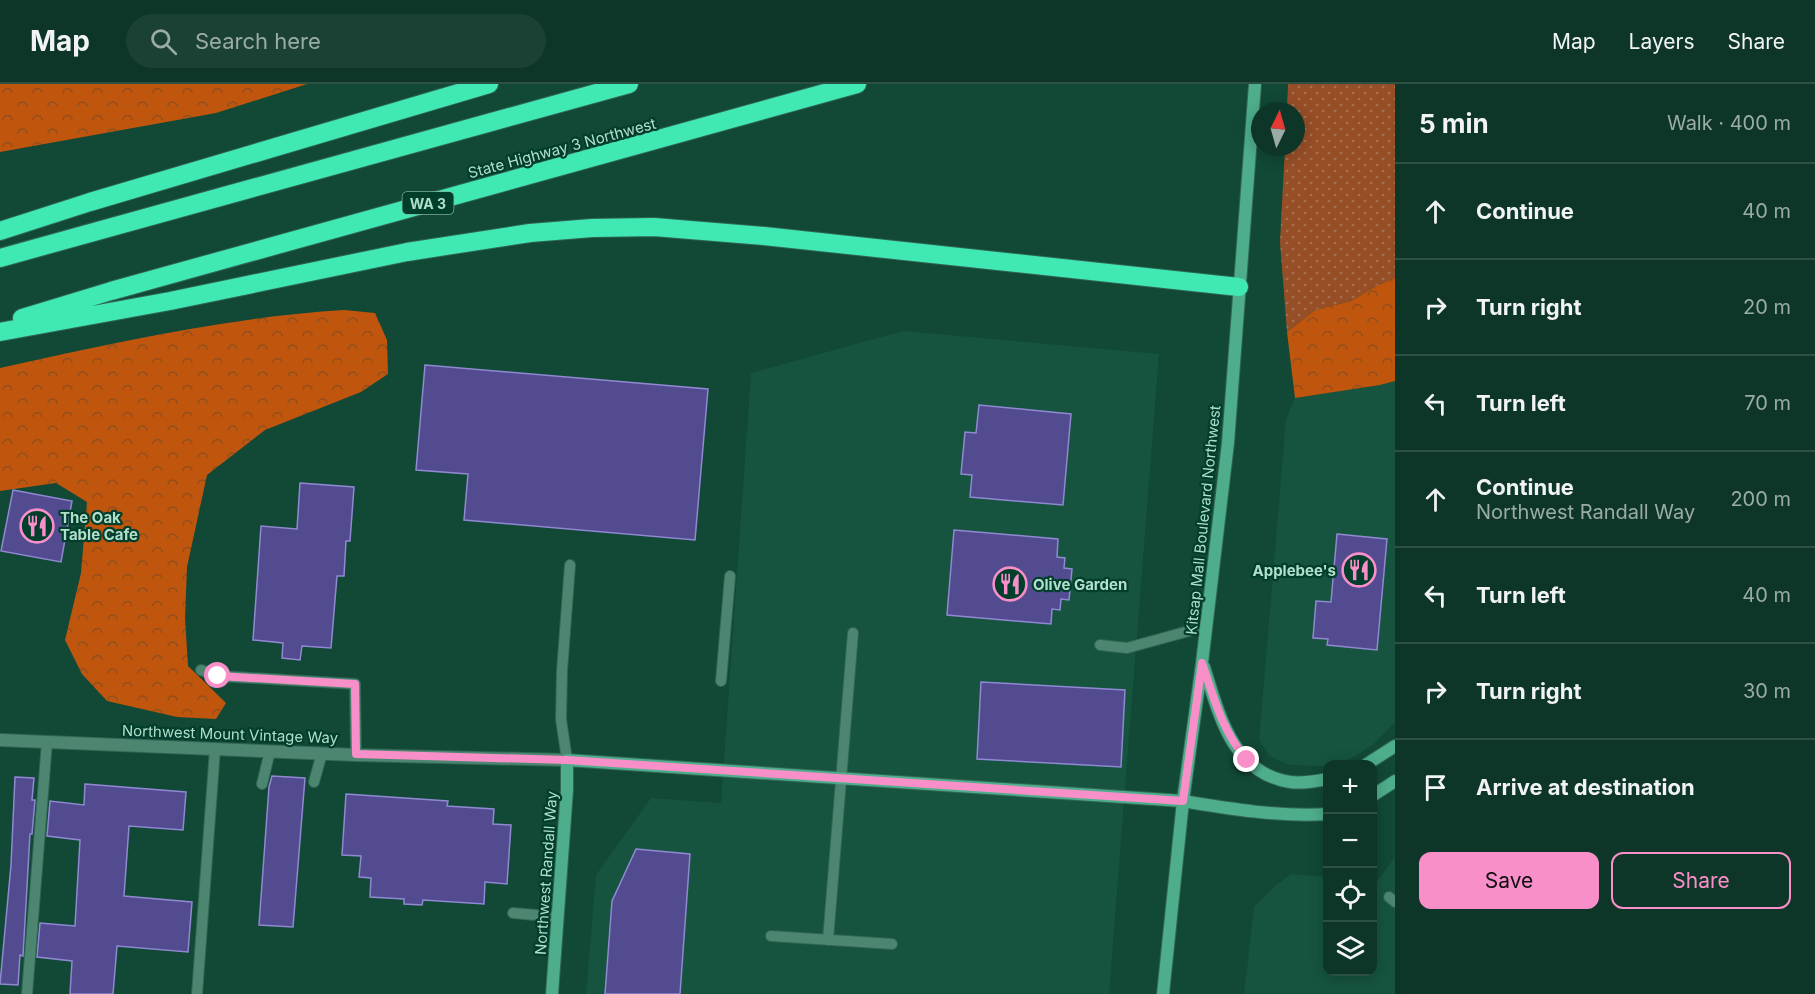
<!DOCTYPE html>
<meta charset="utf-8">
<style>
body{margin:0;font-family:Inter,sans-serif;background:#1b4134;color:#f1f3f6}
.controls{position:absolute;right:18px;bottom:18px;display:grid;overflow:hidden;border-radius:12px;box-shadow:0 3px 15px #0003}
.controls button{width:54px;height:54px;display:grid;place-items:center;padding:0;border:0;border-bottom:2px solid #2d5045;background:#0d3628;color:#f1f3f6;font:30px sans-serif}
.compass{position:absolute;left:1251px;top:18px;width:54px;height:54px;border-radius:50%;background:#0d3628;box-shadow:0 3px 15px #0003;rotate:5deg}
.stop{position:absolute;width:18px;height:18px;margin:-14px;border:4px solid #f98fc9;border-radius:50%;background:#fff}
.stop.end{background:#f98fc9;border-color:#fff;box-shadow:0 2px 6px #0008}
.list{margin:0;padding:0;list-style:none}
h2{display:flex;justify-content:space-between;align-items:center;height:78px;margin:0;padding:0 24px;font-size:26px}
h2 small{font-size:20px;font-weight:400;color:#9aaba8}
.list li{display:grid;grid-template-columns:39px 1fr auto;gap:18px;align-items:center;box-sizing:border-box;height:96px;padding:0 24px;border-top:2px solid #2d5045}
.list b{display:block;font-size:22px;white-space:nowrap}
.list p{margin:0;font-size:20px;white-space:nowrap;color:#9aaba8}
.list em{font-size:20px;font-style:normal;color:#9aaba8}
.actions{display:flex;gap:12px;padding:18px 24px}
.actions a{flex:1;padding:14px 0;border:2px solid #f98fc9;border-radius:12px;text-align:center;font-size:21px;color:#f98fc9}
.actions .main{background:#f98fc9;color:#111}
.icon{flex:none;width:33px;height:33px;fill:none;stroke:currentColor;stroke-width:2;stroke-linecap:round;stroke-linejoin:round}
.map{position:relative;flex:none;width:1395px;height:910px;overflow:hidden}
header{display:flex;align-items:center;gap:36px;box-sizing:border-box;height:84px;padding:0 30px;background:#0d3628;border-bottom:2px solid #2d5045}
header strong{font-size:28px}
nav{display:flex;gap:33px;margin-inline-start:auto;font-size:21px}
.search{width:420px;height:54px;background:#1b4134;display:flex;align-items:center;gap:15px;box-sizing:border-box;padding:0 21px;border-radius:33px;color:#9aaba8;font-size:22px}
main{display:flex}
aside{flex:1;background:#0d3628}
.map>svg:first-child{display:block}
.built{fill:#16543f}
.grass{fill:url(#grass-dots)}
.forest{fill:url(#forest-crowns)}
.building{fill:#534b8f;stroke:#8f89d3;stroke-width:1.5}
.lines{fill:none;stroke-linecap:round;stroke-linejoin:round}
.lane-casing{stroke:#316654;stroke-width:12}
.street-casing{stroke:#316654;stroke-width:14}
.secondary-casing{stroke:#316654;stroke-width:14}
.highway-casing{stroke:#316654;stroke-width:20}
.lane{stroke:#4d8670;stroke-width:10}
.street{stroke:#4d8670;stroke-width:12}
.secondary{stroke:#4eae8b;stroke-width:12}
.highway{stroke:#40e8b3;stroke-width:18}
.route{stroke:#f98fc9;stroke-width:8}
.labels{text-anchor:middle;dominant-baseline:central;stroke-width:4.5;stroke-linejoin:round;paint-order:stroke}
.shield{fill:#013e2c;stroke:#7caf9b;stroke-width:1.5}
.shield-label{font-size:14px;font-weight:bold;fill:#b1dfcb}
.street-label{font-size:15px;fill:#b1dfcb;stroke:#013e2c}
.poi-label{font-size:15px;font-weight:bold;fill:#b1dfcb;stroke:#013e2c;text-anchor:start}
</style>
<header>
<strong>Map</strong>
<div class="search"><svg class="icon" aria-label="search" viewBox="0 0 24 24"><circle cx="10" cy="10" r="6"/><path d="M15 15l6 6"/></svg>Search here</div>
<nav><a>Map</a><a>Layers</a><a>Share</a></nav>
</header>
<main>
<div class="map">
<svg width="1395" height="910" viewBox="0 0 1395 910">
<defs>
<pattern id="grass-dots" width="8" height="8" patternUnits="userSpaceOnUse" patternTransform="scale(1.5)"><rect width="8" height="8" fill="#964e27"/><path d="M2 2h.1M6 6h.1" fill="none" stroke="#a66f4f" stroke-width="1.8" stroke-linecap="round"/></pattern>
<pattern id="forest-crowns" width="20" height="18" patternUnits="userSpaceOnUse" patternTransform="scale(1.5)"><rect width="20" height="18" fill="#c0550d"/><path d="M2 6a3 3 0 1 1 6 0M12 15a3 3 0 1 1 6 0" fill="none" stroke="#8f4f1e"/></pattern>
</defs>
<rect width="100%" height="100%" fill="#114836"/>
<!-- built -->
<path class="built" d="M903 247 1159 270 1109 910H586L596 791 651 714 721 719 751 289Z
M1395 297V638L1373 661 1350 675 1326 682 1289 681 1270 672 1259 656 1286 335 1295 314 1380 301Z
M1395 773V910H1244L1254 823 1275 802 1291 790 1327 793 1328 888H1372L1373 796 1377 797Z"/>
<!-- grass -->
<path class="grass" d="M1288 0H1395V194L1376 202 1351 217 1315 226 1287 248 1280 158 1285 63H1296V27H1287Z"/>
<!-- forest -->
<path class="forest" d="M0 0H307L216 29 0 68Z
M1395 194V297L1380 301 1295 314 1287 248 1315 226 1351 217 1376 202Z
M344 226 375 229 387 256 388 290 361 308 265 346 207 391 187 483 185 534 188 582 226 619 216 635 177 633 107 617 82 590 65 556 81 489 87 418 56 399 0 407V284C113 259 228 233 344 226Z"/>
<!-- building -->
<path class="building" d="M425 281 708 305 695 456 464 436 468 390 416 386Z
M979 321 1071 330 1063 421 970 413 972 391 961 390 965 348 976 349Z
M300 399 354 403 350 457H346L344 492H337L331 564 302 562 300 576 282 574 283 559 253 556 261 442 297 445Z
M13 406 72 417 61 478 1 467Z
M954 446 1058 455 1057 473 1065 474 1064 484 1072 485 1069 516 1061 515 1060 526 1052 525 1051 540 947 531Z
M1337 450 1387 455 1377 566 1327 561 1328 555 1313 554 1316 517 1331 518Z
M981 598 1125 606 1121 683 977 675Z
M272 692 305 694 293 843 259 841 269 703Z
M15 693 34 694 32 716H35L32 750H30L23 872 20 871 18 901 0 900 11 781Z
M85 700 186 708 183 746 129 742 124 812 192 818 188 868 117 862 113 910H70L72 877 37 873 40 839 75 842 80 756 47 752 50 717 84 721Z
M346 710 448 717 447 722 494 725 493 740 511 741 507 800 485 798 484 820 423 816 422 821 404 820V815L370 813 371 794 359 793 361 772 342 771Z
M636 765 690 770 680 910H605L612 817Z"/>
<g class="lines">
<defs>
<path id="lane" d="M1100 561 1127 564 1207 542
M201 586 218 592 355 600 356 671
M721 597 730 492
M567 676 561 635 562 587 570 481
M314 698 322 669
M262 700 270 667
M1389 813 1395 818
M513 829 558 833
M771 852 892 860
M828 856 853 549
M27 910 47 658
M197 910 215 665"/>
<path id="street" d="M0 656 356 671 567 676"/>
<path id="secondary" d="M1204 583C1219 630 1232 689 1290 698 1302 700 1316 697 1328 695
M1367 680 1395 662
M1372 712 1395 697
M552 910 567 706V676L1183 717C1231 725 1279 733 1328 730
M1163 910 1183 717 1202 579 1228 359 1255 0"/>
<path id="highway" d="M0 147 90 118 489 0
M0 174 629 0
M22 234 111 207 857 0
M0 248 170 217 407 168 530 149 592 144 654 143 764 152 1239 203"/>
</defs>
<!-- lane casing -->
<use href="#lane" class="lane-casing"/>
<!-- street casing -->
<use href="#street" class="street-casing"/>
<!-- secondary casing -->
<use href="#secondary" class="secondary-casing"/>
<!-- highway casing -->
<use href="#highway" class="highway-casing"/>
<!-- lane -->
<use href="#lane" class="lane"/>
<!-- street -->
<use href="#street" class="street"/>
<!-- secondary -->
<use href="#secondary" class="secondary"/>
<!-- highway -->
<use href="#highway" class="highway"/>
</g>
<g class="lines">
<!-- route -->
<path class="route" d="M218 592 355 600 356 670 567 676 1183 717 1202 579C1214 614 1222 647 1247 676"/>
</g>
<!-- icons -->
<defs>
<symbol id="restaurant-ring" viewBox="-11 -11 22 22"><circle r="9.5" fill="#013e2c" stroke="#f98fc9" stroke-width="1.5"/><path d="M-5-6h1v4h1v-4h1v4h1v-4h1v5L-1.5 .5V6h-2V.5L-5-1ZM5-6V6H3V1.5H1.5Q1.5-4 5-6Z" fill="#f98fc9"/></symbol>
</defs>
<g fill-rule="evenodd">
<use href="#restaurant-ring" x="18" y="423" width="38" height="38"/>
<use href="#restaurant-ring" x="1340" y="467" width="38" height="38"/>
<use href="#restaurant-ring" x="991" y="481" width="38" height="38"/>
</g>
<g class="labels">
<!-- shield labels -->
<rect class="shield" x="402.5" y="108" width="51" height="22" rx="4.5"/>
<g class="shield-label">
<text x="428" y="119">WA 3</text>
</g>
<!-- street labels -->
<g class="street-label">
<text transform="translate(562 64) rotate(-15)">State Highway 3 Northwest</text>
<text transform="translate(1203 436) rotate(-84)">Kitsap Mall Boulevard Northwest</text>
<text transform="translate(230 650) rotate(2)">Northwest Mount Vintage Way</text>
<text transform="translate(546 789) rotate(-86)">Northwest Randall Way</text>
</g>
<!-- poi labels -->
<g class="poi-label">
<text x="60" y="433">The Oak<tspan x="60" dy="17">Table Cafe</tspan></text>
<text x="1336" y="486" text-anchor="end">Applebee's</text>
<text x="1033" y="500">Olive Garden</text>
</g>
</g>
</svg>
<div class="controls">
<button>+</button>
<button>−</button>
<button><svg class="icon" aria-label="locate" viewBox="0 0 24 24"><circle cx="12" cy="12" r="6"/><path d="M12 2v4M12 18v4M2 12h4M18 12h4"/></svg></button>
<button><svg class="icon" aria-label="layers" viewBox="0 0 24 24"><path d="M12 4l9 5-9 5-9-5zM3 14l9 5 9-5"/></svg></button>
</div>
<svg class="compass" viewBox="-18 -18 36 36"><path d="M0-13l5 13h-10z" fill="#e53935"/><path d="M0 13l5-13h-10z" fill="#9aaba8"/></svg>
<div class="stop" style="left:218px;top:592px"></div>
<div class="stop end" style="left:1247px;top:676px"></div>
</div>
<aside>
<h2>5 min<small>Walk · 400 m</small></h2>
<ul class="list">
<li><svg class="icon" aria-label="ahead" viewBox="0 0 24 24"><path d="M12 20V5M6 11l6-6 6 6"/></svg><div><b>Continue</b></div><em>40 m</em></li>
<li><svg class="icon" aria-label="right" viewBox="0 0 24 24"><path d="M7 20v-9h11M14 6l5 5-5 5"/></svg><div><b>Turn right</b></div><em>20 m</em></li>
<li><svg class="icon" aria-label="left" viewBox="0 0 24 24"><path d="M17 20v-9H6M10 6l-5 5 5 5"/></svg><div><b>Turn left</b></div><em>70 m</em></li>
<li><svg class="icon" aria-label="ahead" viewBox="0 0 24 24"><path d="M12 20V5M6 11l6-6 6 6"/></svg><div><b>Continue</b><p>Northwest Randall Way</p></div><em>200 m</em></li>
<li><svg class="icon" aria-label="left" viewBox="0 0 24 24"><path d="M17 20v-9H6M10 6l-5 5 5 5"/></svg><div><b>Turn left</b></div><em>40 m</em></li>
<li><svg class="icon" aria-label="right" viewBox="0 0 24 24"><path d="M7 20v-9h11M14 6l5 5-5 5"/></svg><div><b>Turn right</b></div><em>30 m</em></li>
<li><svg class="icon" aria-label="arrive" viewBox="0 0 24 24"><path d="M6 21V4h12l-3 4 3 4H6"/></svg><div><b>Arrive at destination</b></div></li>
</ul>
<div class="actions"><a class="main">Save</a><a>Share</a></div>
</aside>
</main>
